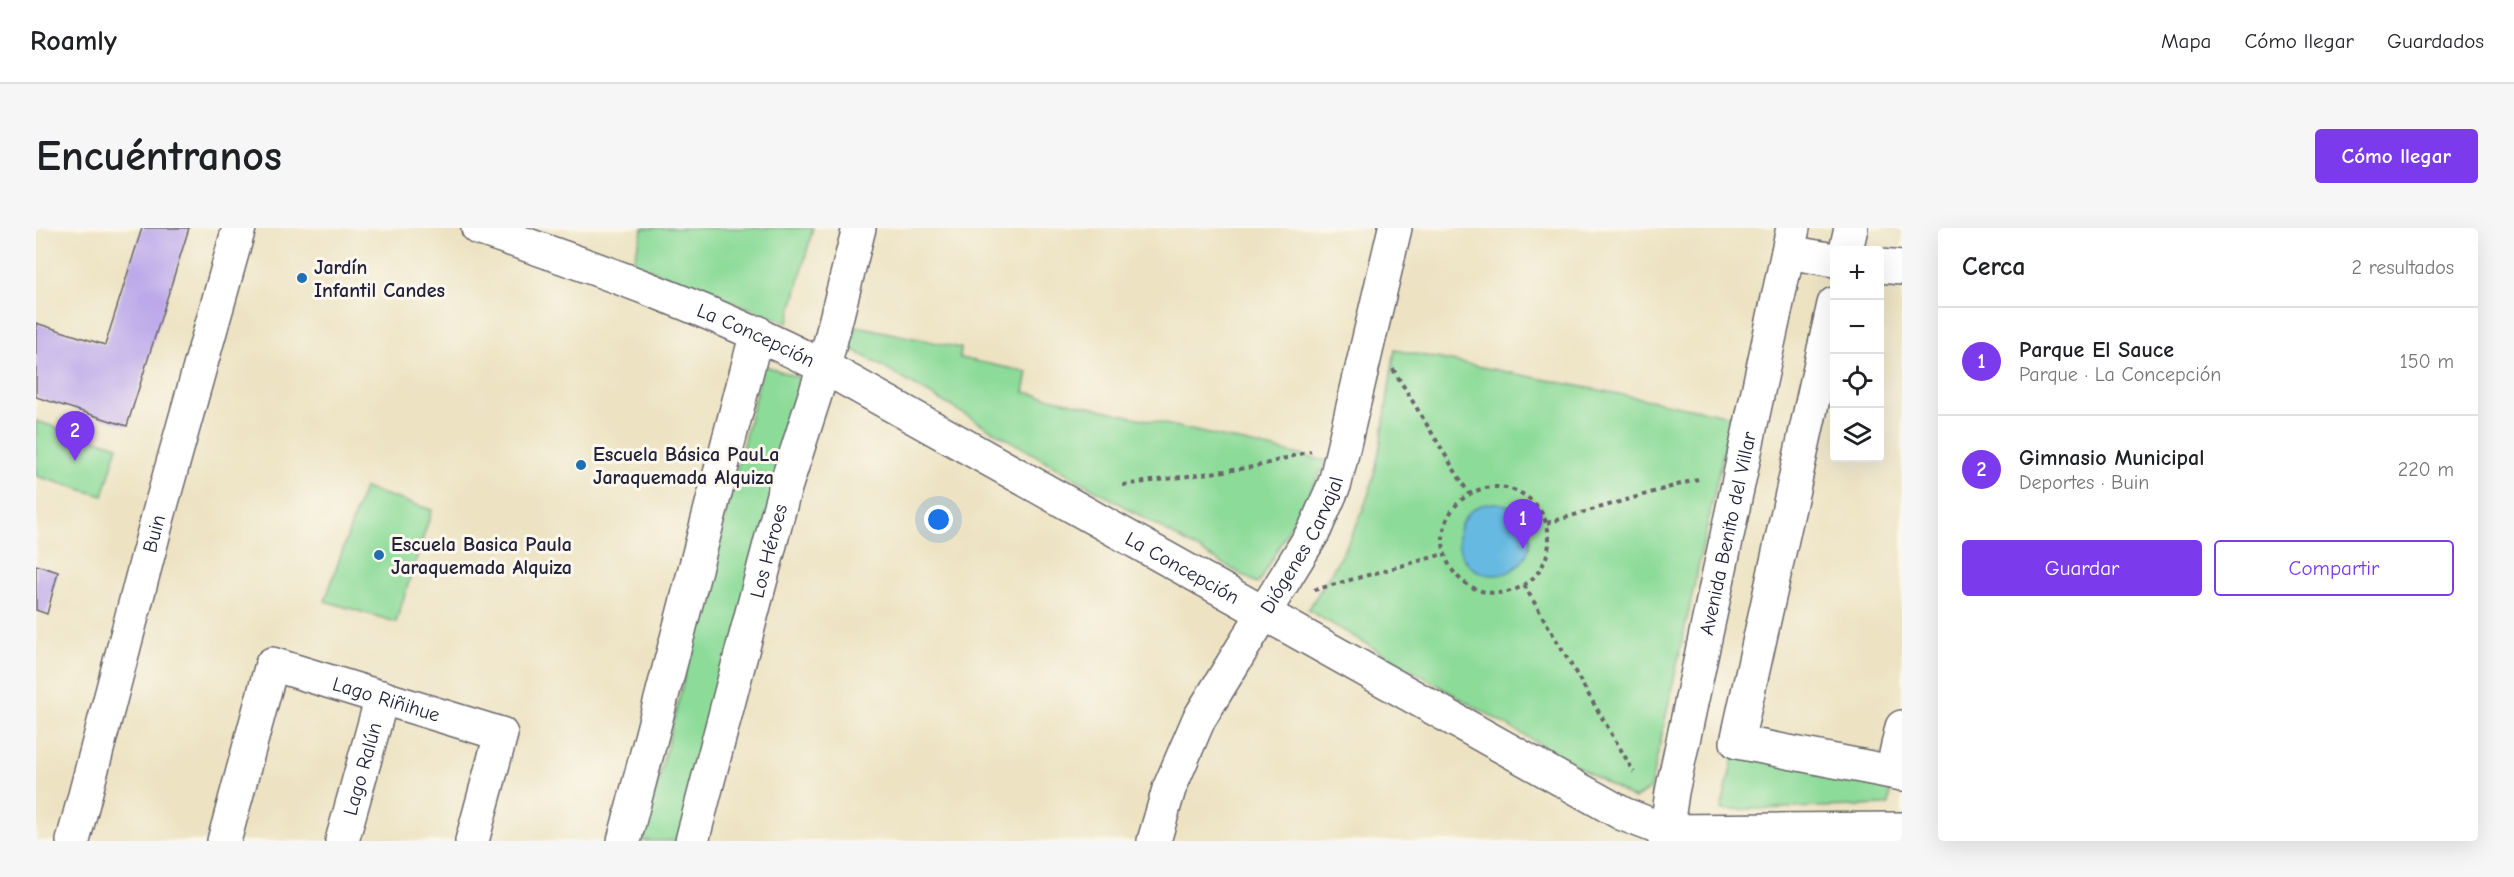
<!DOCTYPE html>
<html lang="es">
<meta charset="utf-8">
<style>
body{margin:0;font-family:"Comic Neue",sans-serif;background:#f6f6f6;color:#202124}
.controls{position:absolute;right:18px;top:18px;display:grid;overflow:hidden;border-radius:6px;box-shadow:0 6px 24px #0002}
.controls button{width:54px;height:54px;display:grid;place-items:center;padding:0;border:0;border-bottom:2px solid #e0e0e0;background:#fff;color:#202124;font:30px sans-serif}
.you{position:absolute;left:903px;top:292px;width:21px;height:21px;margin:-15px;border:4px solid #fff;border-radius:50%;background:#1a73e8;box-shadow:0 0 0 9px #1a73e833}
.badge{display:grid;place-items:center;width:39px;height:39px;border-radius:50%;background:#7c3aed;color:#fff;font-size:20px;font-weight:700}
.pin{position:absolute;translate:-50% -50px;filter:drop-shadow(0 2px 3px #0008)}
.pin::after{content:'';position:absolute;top:32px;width:21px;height:18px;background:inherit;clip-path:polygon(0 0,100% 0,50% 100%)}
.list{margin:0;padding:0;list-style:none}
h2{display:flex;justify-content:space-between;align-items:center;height:78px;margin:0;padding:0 24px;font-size:26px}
h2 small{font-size:20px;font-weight:400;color:#757577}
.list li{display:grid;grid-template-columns:39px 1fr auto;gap:18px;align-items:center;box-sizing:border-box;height:108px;padding:0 24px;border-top:2px solid #e0e0e0}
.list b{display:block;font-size:22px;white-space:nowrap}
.list p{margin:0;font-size:20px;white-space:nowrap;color:#757577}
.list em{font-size:20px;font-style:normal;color:#757577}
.actions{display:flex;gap:12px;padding:18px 24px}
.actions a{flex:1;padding:14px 0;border:2px solid #7c3aed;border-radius:6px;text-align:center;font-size:21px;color:#7c3aed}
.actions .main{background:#7c3aed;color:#fff}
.icon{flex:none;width:33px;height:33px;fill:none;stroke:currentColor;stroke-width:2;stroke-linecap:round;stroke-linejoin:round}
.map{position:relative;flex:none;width:1866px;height:613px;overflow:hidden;border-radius:6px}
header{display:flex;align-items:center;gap:36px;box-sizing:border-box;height:84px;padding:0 30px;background:#fff;border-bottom:2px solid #e0e0e0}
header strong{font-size:28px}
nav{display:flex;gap:33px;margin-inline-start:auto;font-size:21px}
.intro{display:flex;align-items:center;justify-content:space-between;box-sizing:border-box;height:144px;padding:0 36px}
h1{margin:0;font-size:42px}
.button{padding:15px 27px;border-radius:6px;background:#7c3aed;color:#fff;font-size:21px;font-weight:700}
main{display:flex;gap:36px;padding:0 36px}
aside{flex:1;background:#fff;border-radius:6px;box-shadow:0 6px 24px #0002}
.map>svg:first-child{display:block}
.green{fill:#8ddb99;stroke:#587e6a;stroke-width:1.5}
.water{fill:#66b9e1;stroke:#446e8e;stroke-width:1.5}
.building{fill:#bba7ea}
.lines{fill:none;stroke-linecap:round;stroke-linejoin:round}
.minor-casing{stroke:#69666b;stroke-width:36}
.path{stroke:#69666b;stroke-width:4;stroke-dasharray:4.5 4.5;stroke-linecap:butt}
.minor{stroke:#fff;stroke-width:33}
.poi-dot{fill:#1f6fb2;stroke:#fbf7ec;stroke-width:2}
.labels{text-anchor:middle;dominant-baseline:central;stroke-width:6;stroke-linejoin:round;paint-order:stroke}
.poi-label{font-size:20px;font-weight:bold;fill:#22223b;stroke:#fbf7ec;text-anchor:start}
.street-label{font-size:20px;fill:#22223b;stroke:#fbf7ec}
</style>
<header>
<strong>Roamly</strong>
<nav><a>Mapa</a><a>Cómo llegar</a><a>Guardados</a></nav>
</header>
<div class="intro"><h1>Encuéntranos</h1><a class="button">Cómo llegar</a></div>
<main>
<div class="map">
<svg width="1866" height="613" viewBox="0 0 1866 613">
<rect width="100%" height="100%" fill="#fbf7ec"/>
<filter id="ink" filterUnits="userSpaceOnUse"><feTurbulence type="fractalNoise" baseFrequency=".0167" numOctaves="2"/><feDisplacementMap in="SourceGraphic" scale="12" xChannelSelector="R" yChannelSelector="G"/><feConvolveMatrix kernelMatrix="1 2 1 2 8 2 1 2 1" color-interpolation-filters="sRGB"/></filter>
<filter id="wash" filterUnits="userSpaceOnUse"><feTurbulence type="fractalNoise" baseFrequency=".008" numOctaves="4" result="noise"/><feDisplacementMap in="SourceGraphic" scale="24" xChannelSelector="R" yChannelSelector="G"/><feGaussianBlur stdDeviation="1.35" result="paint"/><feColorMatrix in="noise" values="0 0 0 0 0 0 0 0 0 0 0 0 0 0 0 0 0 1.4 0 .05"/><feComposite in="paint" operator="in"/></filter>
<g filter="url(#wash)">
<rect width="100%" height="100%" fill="#ede3c3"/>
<!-- green -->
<path class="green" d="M607 0H777L752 95 597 35Z
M821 98 925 120 924 130 992 144 988 164 1291 233 1222 356 814 120Z
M1359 122 1695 188 1614 561 1598 571 1272 382C1297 342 1324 300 1336 254 1348 212 1351 165 1359 122Z
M727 137 769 152 646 613H607Z
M0 193 82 218 67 268 0 248Z
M328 260 396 282 360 394 289 373Z
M1698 527 1855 553 1853 577 1685 582Z"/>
<!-- water -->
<path class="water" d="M1422 311a36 36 0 1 1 72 0a36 36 0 1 1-72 0Z"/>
<g id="blocks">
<!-- building -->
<path class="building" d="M106 0H153L91 198 0 169V95L69 117Z
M0 337 22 344 11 386 0 382Z"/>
</g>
</g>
<g filter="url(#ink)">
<use href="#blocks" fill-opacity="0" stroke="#69666b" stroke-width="1.5"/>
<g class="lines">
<defs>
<g id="minor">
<path id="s1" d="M442 0C560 40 676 81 788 139L1587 586 1631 603 1866 601"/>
<path d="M1810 22 1815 0"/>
<path d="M1752 24 1798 32"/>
<path d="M1844 38 1866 40"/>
<path d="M1798 76 1701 514 1866 546"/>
<path d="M1856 544 1866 499"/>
<path id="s2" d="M37 613 123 285 203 0"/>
<path id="s3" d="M188 613 236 436 465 506 436 613"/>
<path id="s4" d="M306 613 346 469"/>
<path d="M588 613 721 104"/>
<path id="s5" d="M656 613 748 263 788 139 823 0"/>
<path id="s6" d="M1118 613 1133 561 1163 491 1278 303 1299 255 1359 0"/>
<path id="s7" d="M1629 613 1636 564 1757 0"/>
</g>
</defs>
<!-- minor casing -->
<use href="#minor" class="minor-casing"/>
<!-- path -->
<path class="path" d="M1357 141 1433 266
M1087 257 1218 239 1275 223
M1407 312a53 53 0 1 1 106 0a53 53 0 1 1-106 0Z
M1511 295 1662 251
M1488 357 1598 544
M1278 362 1408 326"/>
<!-- minor -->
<use href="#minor" class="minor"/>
</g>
</g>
<!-- markers -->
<g class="poi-dot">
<circle cx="266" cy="50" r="6"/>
<circle cx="545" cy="237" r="6"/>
<circle cx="343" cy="327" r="6"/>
</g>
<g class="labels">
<!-- poi labels -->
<g class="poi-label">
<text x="278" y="39">Jardín<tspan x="278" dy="23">Infantil Candes</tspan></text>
<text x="557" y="226">Escuela Básica PauLa<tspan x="557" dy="23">Jaraquemada Alquiza</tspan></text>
<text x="355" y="316">Escuela Basica Paula<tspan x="355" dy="23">Jaraquemada Alquiza</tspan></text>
</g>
<!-- street labels -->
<g class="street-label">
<text stroke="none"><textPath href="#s1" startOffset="298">La Concepción</textPath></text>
<text stroke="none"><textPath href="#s2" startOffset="318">Buin</textPath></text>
<text stroke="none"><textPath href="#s7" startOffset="314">Avenida Benito del Villar</textPath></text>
<text stroke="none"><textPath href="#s6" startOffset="333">Diógenes Carvajal</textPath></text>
<text stroke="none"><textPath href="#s5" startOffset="300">Los Héroes</textPath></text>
<text stroke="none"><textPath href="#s1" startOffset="784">La Concepción</textPath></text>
<text stroke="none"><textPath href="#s3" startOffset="303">Lago Riñihue</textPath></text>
<text stroke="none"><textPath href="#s4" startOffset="75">Lago Ralún</textPath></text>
</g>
</g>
</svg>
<div class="controls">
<button>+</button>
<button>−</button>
<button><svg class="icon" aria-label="locate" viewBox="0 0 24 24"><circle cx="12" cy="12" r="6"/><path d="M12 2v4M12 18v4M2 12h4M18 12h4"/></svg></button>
<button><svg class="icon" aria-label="layers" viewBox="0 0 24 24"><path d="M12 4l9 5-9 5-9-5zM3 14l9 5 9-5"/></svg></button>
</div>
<div class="you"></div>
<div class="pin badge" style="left:1487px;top:321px">1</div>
<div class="pin badge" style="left:39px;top:233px">2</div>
</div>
<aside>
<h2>Cerca<small>2 resultados</small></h2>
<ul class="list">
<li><span class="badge">1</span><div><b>Parque El Sauce</b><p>Parque · La Concepción</p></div><em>150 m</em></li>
<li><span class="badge">2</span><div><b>Gimnasio Municipal</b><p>Deportes · Buin</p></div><em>220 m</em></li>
</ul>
<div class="actions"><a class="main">Guardar</a><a>Compartir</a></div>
</aside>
</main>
